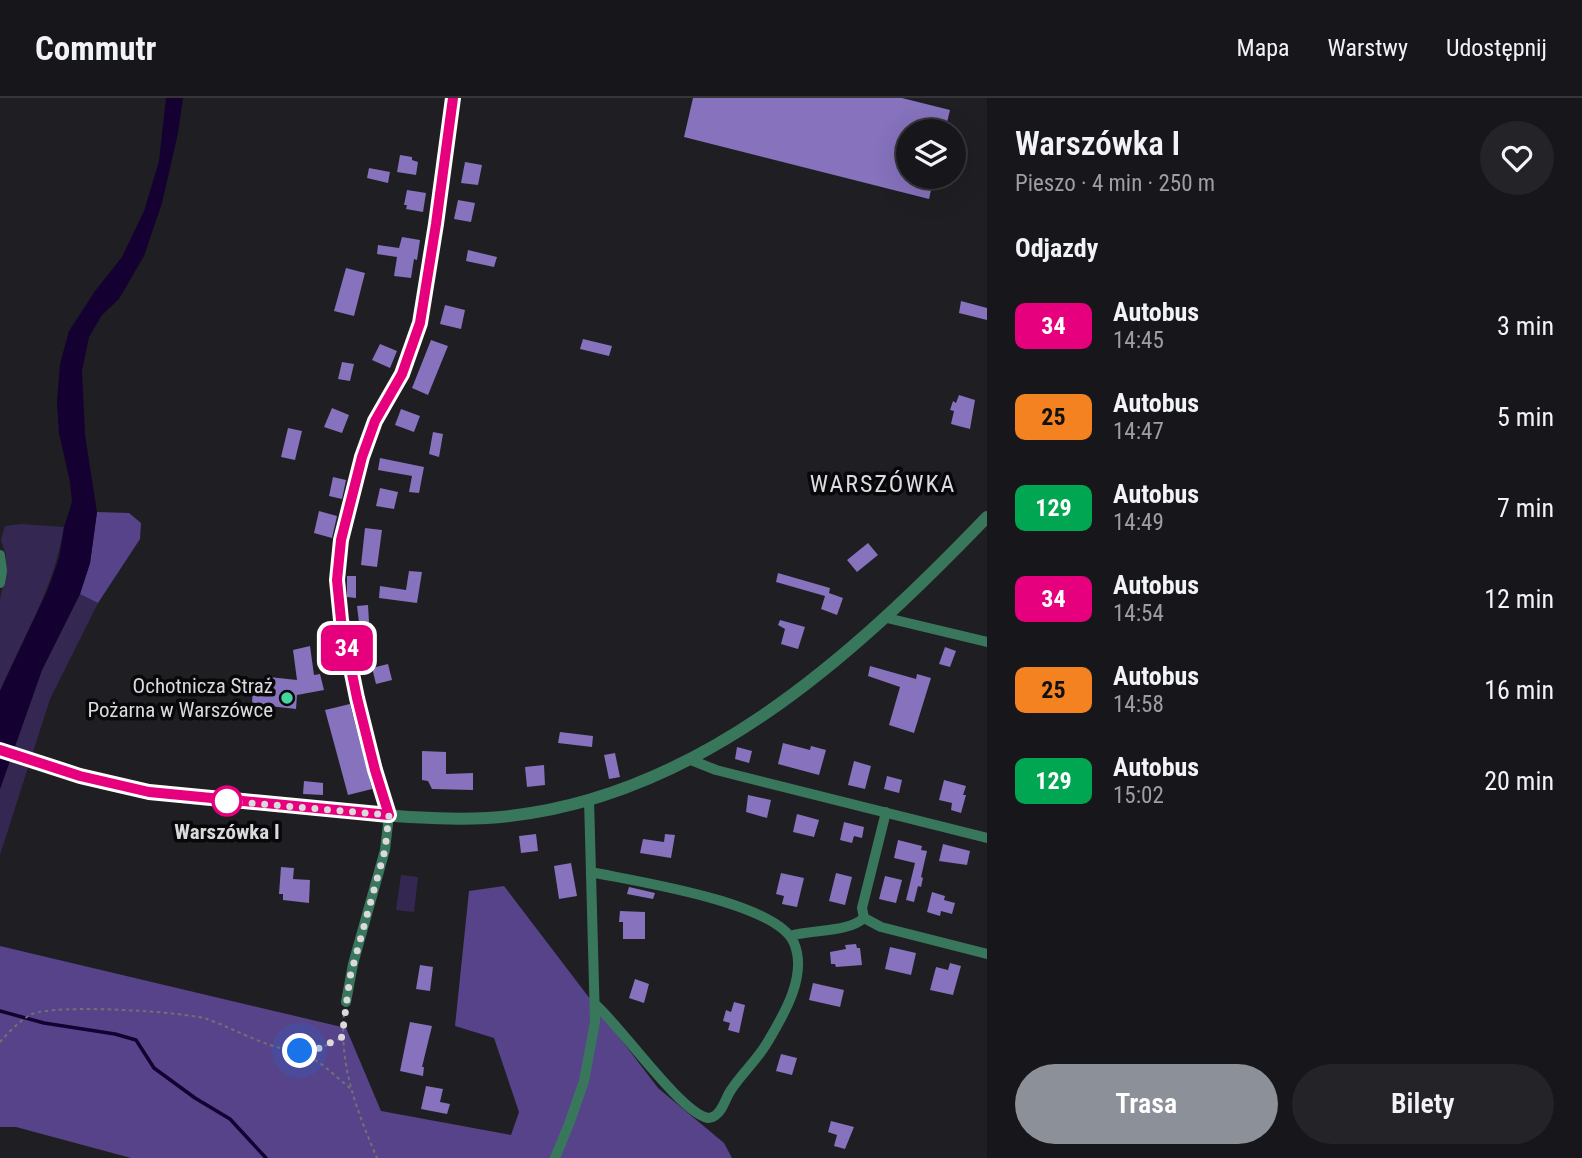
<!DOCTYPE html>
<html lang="pl">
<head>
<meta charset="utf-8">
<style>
	:root { --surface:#17161a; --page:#242327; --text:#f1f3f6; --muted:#9e9fa2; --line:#363539; --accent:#8c9099 }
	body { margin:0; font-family:"Roboto Condensed",sans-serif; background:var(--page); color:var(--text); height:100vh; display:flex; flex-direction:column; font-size:26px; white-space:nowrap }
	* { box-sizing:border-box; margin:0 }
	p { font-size:23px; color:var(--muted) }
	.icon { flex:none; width:38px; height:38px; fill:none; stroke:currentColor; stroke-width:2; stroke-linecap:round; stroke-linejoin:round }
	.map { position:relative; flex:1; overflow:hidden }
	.details { display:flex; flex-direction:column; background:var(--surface); width:595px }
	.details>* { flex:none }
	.badge { padding:0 14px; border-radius:10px; font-size:24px; line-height:46px }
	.fabs { position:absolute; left:896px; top:21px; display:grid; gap:14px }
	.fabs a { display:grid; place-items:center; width:70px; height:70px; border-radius:50%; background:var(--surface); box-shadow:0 7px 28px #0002,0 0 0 2px var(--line); font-size:35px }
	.you { position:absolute; width:35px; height:35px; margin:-18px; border:5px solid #fff; border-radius:50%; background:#1a73e8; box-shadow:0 0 0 10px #1a73e833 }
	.map>.badge { position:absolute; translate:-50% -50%; box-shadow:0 0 0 4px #fff }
	h2 { padding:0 28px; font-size:26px; line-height:63px }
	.round { display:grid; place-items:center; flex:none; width:74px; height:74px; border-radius:37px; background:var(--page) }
	.overview { display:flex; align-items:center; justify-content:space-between; height:119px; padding:0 28px }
	h1 { font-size:33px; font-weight:600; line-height:52px }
	.button { display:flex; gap:14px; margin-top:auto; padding:14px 28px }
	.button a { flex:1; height:80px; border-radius:42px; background:var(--accent); color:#fff; font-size:28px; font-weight:600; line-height:80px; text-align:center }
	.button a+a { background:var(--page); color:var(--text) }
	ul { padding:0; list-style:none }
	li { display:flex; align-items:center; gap:21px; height:91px; padding:0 28px }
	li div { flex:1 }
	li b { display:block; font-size:26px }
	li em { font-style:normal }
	li .badge { min-width:77px; font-weight:700; text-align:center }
	header { display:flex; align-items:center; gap:42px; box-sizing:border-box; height:98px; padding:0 35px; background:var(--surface); border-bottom:2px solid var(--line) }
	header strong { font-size:33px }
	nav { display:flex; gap:38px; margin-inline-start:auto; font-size:24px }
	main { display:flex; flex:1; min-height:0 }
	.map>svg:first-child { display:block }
</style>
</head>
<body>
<header>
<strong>Commutr</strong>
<nav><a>Mapa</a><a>Warstwy</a><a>Udostępnij</a></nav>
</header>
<main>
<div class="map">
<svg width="987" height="1060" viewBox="0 0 987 1060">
	<rect width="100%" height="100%" fill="#1f1e22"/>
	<!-- green -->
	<path fill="#342852" d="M21 426 64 429C54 491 24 537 0 593V502L6 472V457L1 442 5 428Z
		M80 496 98 505 50 601 0 757V691L42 572Z
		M401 777 418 779 414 814 396 812Z"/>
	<!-- forest -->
	<path fill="#574389" d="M97 414 129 415 141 425 140 441 98 505 80 496 90 465Z
		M504 788 658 990 724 1045 732 1060H131L16 1029H0V848L346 930 381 1013 511 1037 519 1014 494 940 455 928 469 793Z"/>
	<!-- water -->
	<path fill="#140131" d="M166 0H183L178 35 162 105 144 158 119 201 102 217 89 239 82 273 85 337 97 414 90 465 80 496 42 572 0 691V593L48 491 59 460 64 429 72 404 70 384 59 335 57 304 60 266 69 233 95 193 122 159 144 113 159 63Z"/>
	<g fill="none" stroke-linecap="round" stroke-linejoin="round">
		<!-- stream -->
		<path stroke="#140131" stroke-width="3.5" d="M0 913 44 925 115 936 136 942 154 970 195 1000 230 1021 266 1060"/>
	</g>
	<!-- building -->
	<path fill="#8672bd" d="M693 0H902L950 12 945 33H908V79H934L929 101 684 39Z
		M400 57 412 59V62L418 64 416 77 397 74Z
		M465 64 482 67 478 87 461 85Z
		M369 70 390 74 388 85 367 80Z
		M407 92 426 95 423 114 406 111 407 107H404Z
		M458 102 475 105 471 124 454 121Z
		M402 139 420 142 417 162 414 161 411 180 394 178 397 159 377 156 378 147 399 150Z
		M468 152 497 159 494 169 466 163Z
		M346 170 365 175 354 218 334 213Z
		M961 203 987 210V222L959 215Z
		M445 207 465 212 461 231 440 226Z
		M583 241 612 248 609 258 580 251Z
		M431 242 448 248 428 297 412 290Z
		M380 246 397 253 390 270 372 262Z
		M342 264 354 266 350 283 338 281Z
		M959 297 975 302 970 331 951 326 954 313 950 312 953 303 956 305Z
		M332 310 349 317 342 335 324 329Z
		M401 311 420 318 414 334 395 327Z
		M288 330 302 333 295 362 281 359Z
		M433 334 443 336 439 359 429 356Z
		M380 360 424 369 419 395 409 394 412 378 378 372Z
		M333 379 346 382 342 401 329 398Z
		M380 390 398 394 394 411 376 408Z
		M319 413 337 418 332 440 314 435Z
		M365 430 382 432 377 469 361 467Z
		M868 445 878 457 857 474 847 462Z
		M409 473 422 474 417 505 379 500 380 488 406 492Z
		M778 475 830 490 829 495 843 500 837 517 821 511 825 498 776 484Z
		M347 478H356V500L347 499Z
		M368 507 369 524 359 525 357 508Z
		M780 522 805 529 798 551 781 546 785 531 778 527Z
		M310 548 314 577 320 576 324 592 297 597 296 611 252 606 253 587 268 589 269 579 297 582 293 552Z
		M945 549 956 553 950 569 939 566Z
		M388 566 392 582 376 586 372 570Z
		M870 568 916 581 917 576 931 580 914 635 889 627 900 589 868 578Z
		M350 606 372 691 348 697 325 612Z
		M560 634 593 638 592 649 558 645Z
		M783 645 810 652 811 648 826 652 819 677 778 666Z
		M737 649 752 653 749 665 735 661Z
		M422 653 446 654V676L473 675V692L432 691 428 683 422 682Z
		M615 655 620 679 609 681 604 657Z
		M854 663 871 668 865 691 848 687Z
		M544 667 545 687 527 689 525 669Z
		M887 678 902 682 899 695 884 691Z
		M944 682 966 688 963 697H966L961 715 951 712 952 705 939 702Z
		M304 683 323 685V697L303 696Z
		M748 697 771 702 767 720 746 714Z
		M797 716 819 722 814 739 793 734Z
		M844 724 864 729 862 740 854 738 852 745 840 742Z
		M536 736 538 753 521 755 519 738Z
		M665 736 675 737 671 760 640 755 643 741 664 744Z
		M898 742 922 748 921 752 927 753 921 779 923 780 921 789 918 788 914 804 906 802 915 765 894 760Z
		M943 746 970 753 967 767 939 763Z
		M571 765 577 798 559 801 554 768Z
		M281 769 294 770 293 781 310 782 309 805 283 802V796H279Z
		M781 775 804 780 797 809 782 806 784 798 776 796Z
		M836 775 852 779 845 807 829 803Z
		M885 778 902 782 896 805 879 801Z
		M629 789 655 795 653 801 627 796Z
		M932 794 945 798 944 802 955 805 952 816 941 813 940 818 927 814Z
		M620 813 645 814V841H623V824H619Z
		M856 846 857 850H860L862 867 836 869 835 866H831L830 854 846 851 845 847Z
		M890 849 916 855 911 877 885 871Z
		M950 865 961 868 953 897 930 892 936 869 948 872Z
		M420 867 433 869 430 893 416 891Z
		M635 881 649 886 644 905 629 900Z
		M813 885 844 892 840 909 809 902Z
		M734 904 745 907 739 935 728 932 730 925 723 923 726 912 731 914Z
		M410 924 432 928 422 969H424L423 978 400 973Z
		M781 956 797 960 792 977 776 973Z
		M426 988 443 991 440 1004 450 1006 447 1016 421 1011Z
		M831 1023 854 1029 845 1051 834 1048 837 1037 828 1034Z"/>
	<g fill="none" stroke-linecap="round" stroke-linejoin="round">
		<!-- path -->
		<path stroke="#717073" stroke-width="2" stroke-dasharray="3.5 3.5" stroke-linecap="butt" d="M344 916C339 968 357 1013 377 1060
			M0 944C9 934 20 922 32 916 56 906 181 913 207 921 236 931 276 956 308 953 320 952 332 944 343 939
			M303 954 324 968 351 991"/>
		<!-- minor -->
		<path stroke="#39775d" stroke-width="10" d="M0 457 2 473 0 485
			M887 520 987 544
			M691 662 716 672 987 740
			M886 714 862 810 864 820 881 829 987 856
			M591 774C634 783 777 804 794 845 808 878 783 918 767 945 757 962 742 975 731 992 726 999 724 1009 718 1015 714 1019 713 1019 708 1020 681 1015 622 930 596 907
			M790 838C813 831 847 835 864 820
			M346 904 353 866 385 752 389 717 375 672 357 600 341 522 337 482 341 442 362 360 375 323 402 276 420 225 436 126 453 0
			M555 1060 569 1026 584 983 595 924 589 701"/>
		<!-- tertiary -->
		<path stroke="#39775d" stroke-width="12" d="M0 652C38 665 76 679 115 688 178 702 243 704 306 710 366 715 427 723 487 720 692 707 852 559 987 419"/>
	</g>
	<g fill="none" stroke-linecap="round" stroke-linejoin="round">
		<!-- line casing -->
		<g stroke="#fff" stroke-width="16">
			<path id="line" d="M0 652 80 678 149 694 389 717 375 672 357 600 341 522 337 482 341 442 362 359 375 323 402 276 420 225 436 126 453 0"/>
		</g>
		<!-- line -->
		<use href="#line" stroke="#e6007e" stroke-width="10"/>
		<!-- walk -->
		<path stroke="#dad9dc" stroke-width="7" stroke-dasharray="0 12.6" d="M227 703 389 717 385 752 350 879 342 939 320 950 300 953"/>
	</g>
	<!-- markers -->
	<circle fill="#46d49e" stroke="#08080a" stroke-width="2.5" cx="287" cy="600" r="7"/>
	<circle fill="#fff" stroke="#e6007e" stroke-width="3.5" cx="227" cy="703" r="14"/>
	<g text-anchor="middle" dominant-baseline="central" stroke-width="7" stroke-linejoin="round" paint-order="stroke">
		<!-- poi labels -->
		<g font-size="21" fill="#dad9dc" stroke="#08080a" text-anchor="end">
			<text x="273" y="588">Ochotnicza Straż<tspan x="273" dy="24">Pożarna w Warszówce</tspan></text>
		</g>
		<!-- stop labels -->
		<g font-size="21" font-weight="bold" fill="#dad9dc" stroke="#08080a">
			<text x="227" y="734">Warszówka I</text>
		</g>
		<!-- quarter labels -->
		<g font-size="24" letter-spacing="2" fill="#dcdbe1" stroke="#08080a">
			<text x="883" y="386">WARSZÓWKA</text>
		</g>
	</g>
</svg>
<div class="fabs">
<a><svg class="icon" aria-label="layers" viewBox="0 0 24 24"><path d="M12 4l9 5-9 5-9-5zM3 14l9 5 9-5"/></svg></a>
</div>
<div class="you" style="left:300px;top:953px"></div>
<b class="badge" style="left:347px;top:550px;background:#e6007e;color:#fff">34</b>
</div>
<section class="details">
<div class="overview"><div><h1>Warszówka I</h1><p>Pieszo · 4 min · 250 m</p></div><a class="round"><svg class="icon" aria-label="heart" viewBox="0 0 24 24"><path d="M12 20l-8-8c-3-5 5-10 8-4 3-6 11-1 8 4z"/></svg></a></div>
<h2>Odjazdy</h2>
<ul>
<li><span class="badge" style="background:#e6007e;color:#fff">34</span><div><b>Autobus</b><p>14:45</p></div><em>3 min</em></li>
<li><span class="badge" style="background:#f58220;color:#111">25</span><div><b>Autobus</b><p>14:47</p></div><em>5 min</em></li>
<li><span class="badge" style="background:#00a651;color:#fff">129</span><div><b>Autobus</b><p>14:49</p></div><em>7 min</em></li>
<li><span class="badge" style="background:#e6007e;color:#fff">34</span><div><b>Autobus</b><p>14:54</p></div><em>12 min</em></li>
<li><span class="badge" style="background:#f58220;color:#111">25</span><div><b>Autobus</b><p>14:58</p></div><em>16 min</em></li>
<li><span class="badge" style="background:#00a651;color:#fff">129</span><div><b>Autobus</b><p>15:02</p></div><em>20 min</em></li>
</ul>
<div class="button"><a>Trasa</a><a>Bilety</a></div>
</section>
</main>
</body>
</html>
